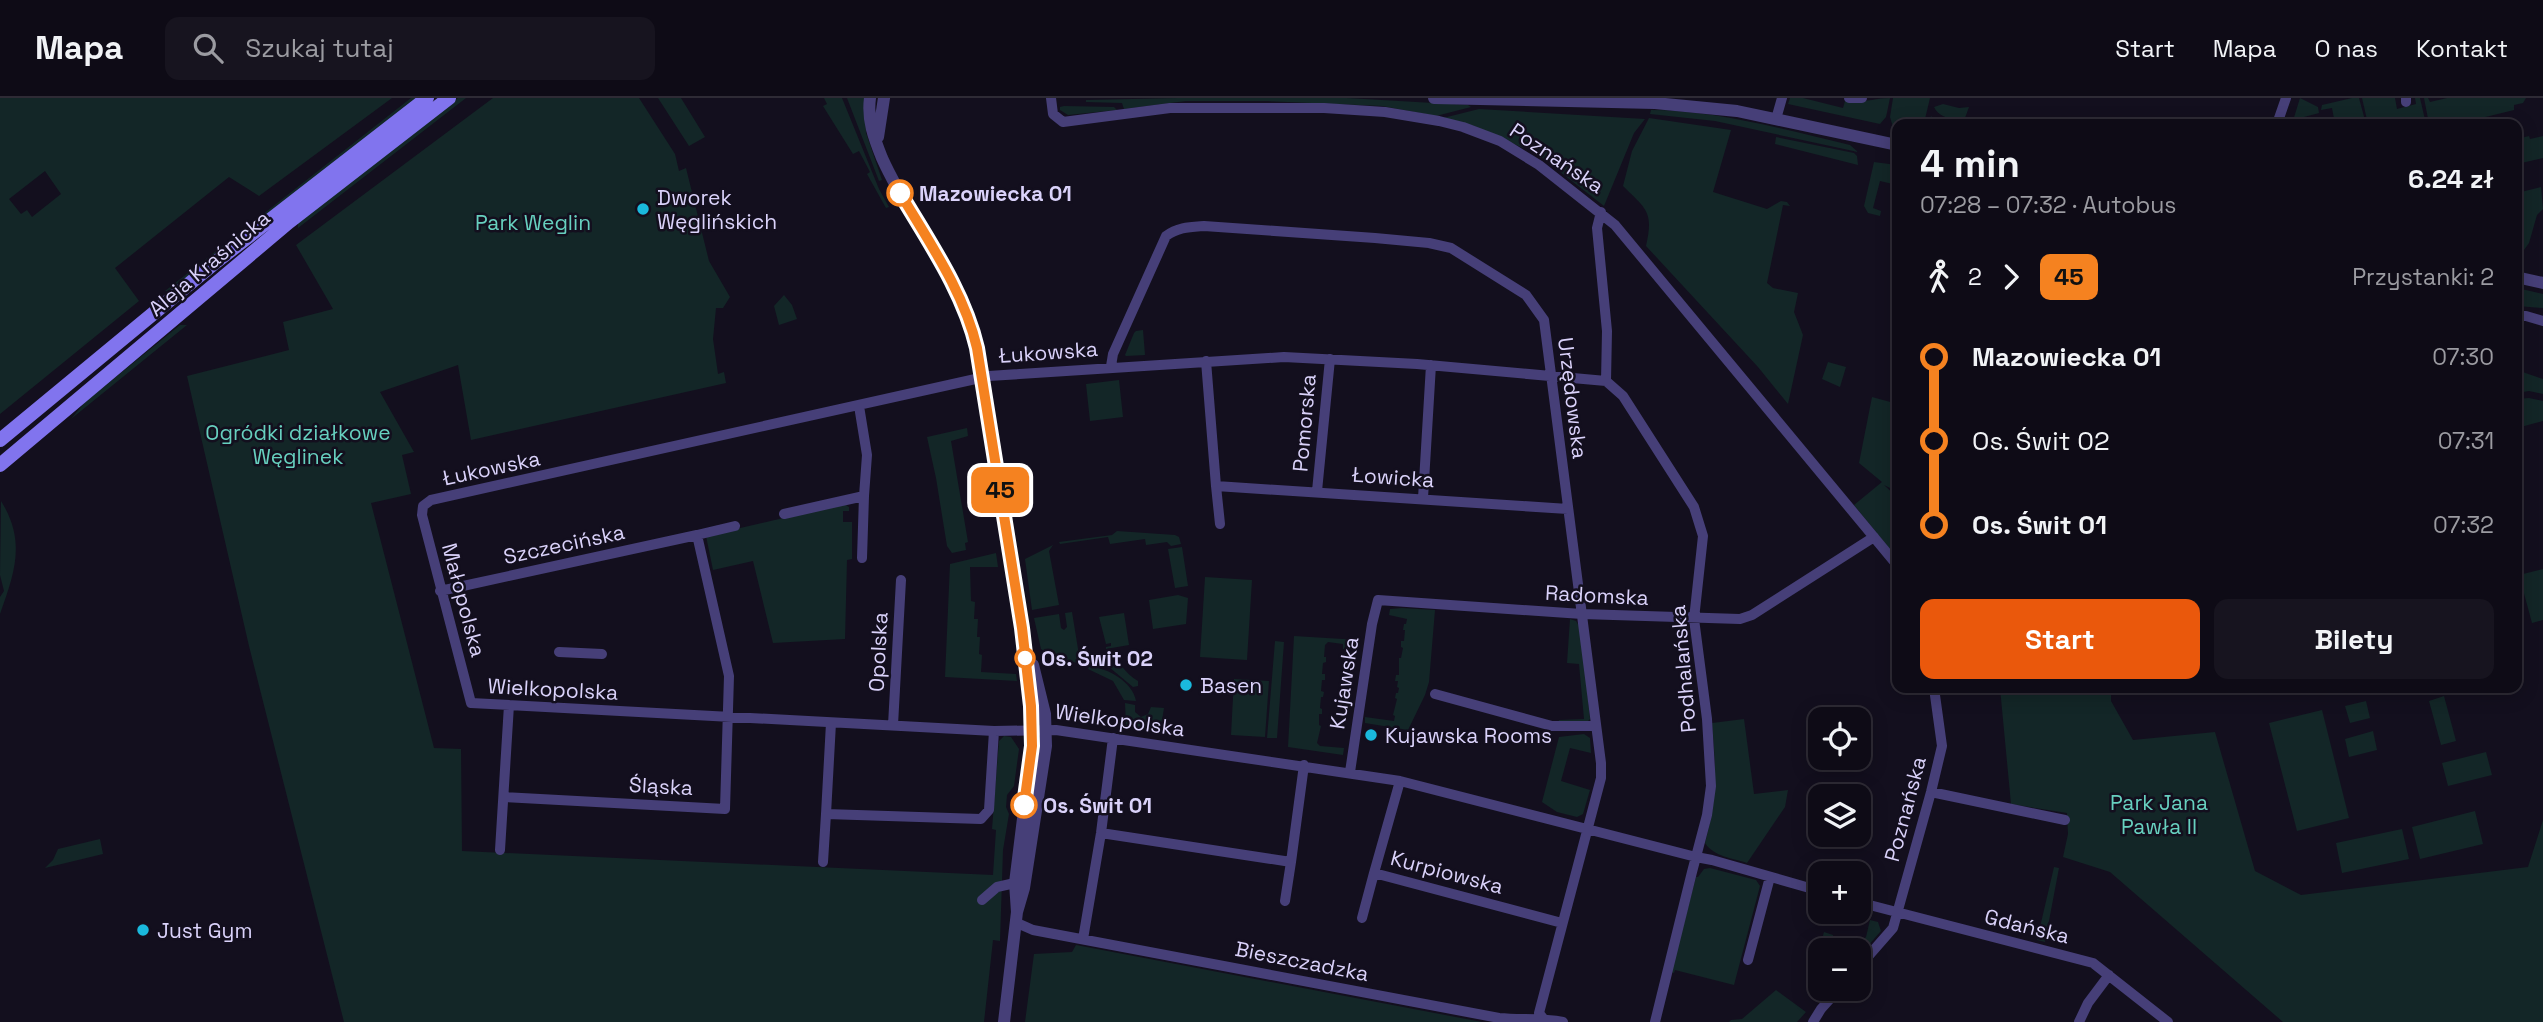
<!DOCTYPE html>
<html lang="pl">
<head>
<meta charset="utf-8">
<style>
	:root { --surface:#0e0b16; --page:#17141f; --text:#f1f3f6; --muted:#9b9ba1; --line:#2e2b35; --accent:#ea580c }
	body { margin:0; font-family:"Space Grotesk",sans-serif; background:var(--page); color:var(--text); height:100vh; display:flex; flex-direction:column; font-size:26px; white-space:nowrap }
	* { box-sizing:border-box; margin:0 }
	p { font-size:23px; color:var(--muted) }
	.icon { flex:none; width:38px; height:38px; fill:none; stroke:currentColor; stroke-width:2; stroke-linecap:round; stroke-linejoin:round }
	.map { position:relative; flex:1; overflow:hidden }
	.panel { position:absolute; left:1892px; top:21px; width:630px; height:574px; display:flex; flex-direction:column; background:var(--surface); border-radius:14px; box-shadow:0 4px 18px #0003,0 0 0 2px var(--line) }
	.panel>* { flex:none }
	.badge { padding:0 14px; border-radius:10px; font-size:24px; line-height:46px }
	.tools { position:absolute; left:1808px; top:609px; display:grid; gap:14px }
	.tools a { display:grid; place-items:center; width:63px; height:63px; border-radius:14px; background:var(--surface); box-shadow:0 4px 18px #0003,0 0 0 2px var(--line); font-size:35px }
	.map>.badge { position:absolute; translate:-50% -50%; box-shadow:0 0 0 4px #fff }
	.legs { display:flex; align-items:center; gap:10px; height:77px; padding:0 28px; font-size:23px }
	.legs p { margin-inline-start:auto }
	.overview { display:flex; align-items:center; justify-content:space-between; height:119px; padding:0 28px }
	h1 { font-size:38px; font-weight:700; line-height:52px }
	.cta { display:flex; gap:14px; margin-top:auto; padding:14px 28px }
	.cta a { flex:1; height:80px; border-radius:14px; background:var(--accent); color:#fff; font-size:28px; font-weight:700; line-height:80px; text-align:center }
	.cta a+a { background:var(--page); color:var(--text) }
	ul { padding:0 28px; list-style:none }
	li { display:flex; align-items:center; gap:24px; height:84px; font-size:26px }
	li i { display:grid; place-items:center; width:10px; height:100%; margin:0 9px; background:currentColor }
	li i::after { content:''; width:18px; height:18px; margin:-9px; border:5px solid; border-radius:50%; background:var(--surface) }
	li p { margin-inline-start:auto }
	li:first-child i { background:linear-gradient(#0000 50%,currentColor 0) }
	li:last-child i { background:linear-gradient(currentColor 50%,#0000 0) }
	header { display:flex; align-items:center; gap:42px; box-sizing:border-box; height:98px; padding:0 35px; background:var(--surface); border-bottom:2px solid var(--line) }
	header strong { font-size:33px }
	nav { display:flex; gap:38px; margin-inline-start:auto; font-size:24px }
	.search { width:490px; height:63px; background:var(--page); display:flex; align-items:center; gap:18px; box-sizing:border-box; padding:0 24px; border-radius:14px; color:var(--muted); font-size:26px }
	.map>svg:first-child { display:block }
</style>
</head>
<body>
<header>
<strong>Mapa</strong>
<div class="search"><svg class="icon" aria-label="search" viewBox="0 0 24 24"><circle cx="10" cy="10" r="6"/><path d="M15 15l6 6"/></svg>Szukaj tutaj</div>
<nav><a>Start</a><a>Mapa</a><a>O nas</a><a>Kontakt</a></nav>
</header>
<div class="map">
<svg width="2543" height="924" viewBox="0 0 2543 924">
	<rect width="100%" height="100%" fill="#130f1e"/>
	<!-- green -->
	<path fill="#132627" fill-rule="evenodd" d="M0 0H392L259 98 229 79 115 170 139 203 0 316ZM45 73 61 96 32 119 27 112 21 116 9 101Z
		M411 0H418L171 194 165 193Z
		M458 0H466L298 130V125Z
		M493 0H639L675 56 679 73 686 70 709 163 730 199 723 210H716L713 241 718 276 724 274 726 285 471 342 458 267 380 294 414 354 402 357 411 396 371 405 434 650 461 651 462 753 993 777 996 732 992 731 999 643 1004 638 1011 639 1019 651 1014 688 1007 697 1006 709 1009 716 1003 752 1000 843 993 842 984 924H344L249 548 187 278 289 252 283 224 333 211 296 147Z
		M658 0H681L705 39 689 48Z
		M824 0H842L879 91 889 109 886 110 867 76 870 74 859 53 853 56 823 8 827 6Z
		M847 0H865L866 35 882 82 879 83Z
		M1177 0H1347L1468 7 1471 9 1436 18 1382 8 1267 3H1186L1124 11 1122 5 1086 4V2Z
		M1790 0H1803L1843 10 1845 3C1861 6 1874 0 1890 0L1886 19 1880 26 1788 6Z
		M1893 0H1930L1925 21 1930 22 1931 18 1937 24 1947 26H1897V30L1893 29 1890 19Z
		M2300 0 2318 9 2319 15 2304 19 2305 26H2292Z
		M2352 0H2359L2366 26H2335L2332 10 2321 12 2322 7Z
		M2362 0H2395L2397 11 2416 6 2415 0H2420L2426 26H2368Z
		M2424 0H2428L2430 4 2447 0H2526L2523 5 2514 7V12L2457 26H2429Z
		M1943 6 1959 10 1969 9 1965 20C1955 23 1939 20 1934 9Z
		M1064 8 1114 9 1117 12 1068 17 1060 12V9Z
		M1479 11 1645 21 1634 35 1604 108 1528 49 1523 50 1474 28 1443 20Z
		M1651 12C1714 12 1788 32 1850 47L1858 54 1715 23 1650 16Z
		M1649 20 1731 32 1713 94 1767 111 1781 103 1787 104 1790 108 1783 107 1767 185 1773 190 1798 195 1794 214 1803 237 1788 306 1758 269 1646 148C1654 113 1646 111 1623 88L1632 53Z
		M2529 38 2530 41 2543 38V60L2517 66V41Z
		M1776 39 1854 55 1857 58 1858 67 1775 46Z
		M1874 64 1897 67V87L1880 83 1873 110 1881 113 1880 118 1868 115 1864 108Z
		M2541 89 2543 111 2537 117 2529 145 2519 159H2517V95Z
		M2517 190 2543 196V210L2517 208Z
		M784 197 792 207 797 221 779 227 774 208Z
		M180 227H187L71 321 85 304Z
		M1143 232 1145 257 1126 258 1125 257 1134 235 1136 233Z
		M1828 264 1846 269 1840 289 1822 281Z
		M2517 272 2543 281V296L2529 293 2517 295Z
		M1119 282 1123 319 1090 323 1086 286Z
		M1872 299 1894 305 1891 349 1897 354V372L1894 375 1890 390 1884 387 1897 399V460L1854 407 1882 384 1859 365Z
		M2529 300 2543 303V323L2517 330V301Z
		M967 330 968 338 951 343 968 444 965 445 966 452 952 455 947 448 936 380 927 339Z
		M1 403C26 443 15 474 0 516V499L4 493 0 477Z
		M844 406 849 409V413H843V424H852V461L847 462 845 541 773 545 753 463 713 472 706 438Z
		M1117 433 1175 437 1179 439 1181 446 1171 448 1167 444 1146 447 1145 441 1110 446 1108 439 1060 446 1059 444 1112 437Z
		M1053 447 1049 453 1059 507 1032 512 1025 461Z
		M1182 449 1188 488 1175 490 1168 451Z
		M996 455 998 469H970L971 503 975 504 974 521H978L977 539H980L979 556 982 557 981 574 1016 576 1017 583 945 579 950 466Z
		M2543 471V522L2532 525 2519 477Z
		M1205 479 1252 482 1247 562 1200 559Z
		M1178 497 1188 500 1186 526 1153 531 1149 502Z
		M1402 510 1435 512 1429 584 1425 597 1408 632 1365 625V619L1394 623 1395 618 1393 617 1397 601 1395 600 1396 595H1398L1399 590 1397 589 1398 583H1395L1396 577H1399V560H1401L1403 550 1401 549V543H1404L1405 532H1403L1404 526H1406L1407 521 1389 517 1390 511Z
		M1072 514 1079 557H1083L1080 566 1051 557 1041 551 1034 520 1059 516 1061 530 1064 532 1067 529 1065 515Z
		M1124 515 1129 547 1106 551V549L1111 548V545L1106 546 1099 519Z
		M1570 521 1576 523 1581 531 1590 621 1586 625H1558L1559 622 1584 621 1579 566 1567 565Z
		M1294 538 1359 542 1358 552 1343 551V546L1328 544 1325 547 1324 559H1326V564L1323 565 1322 576H1325V582H1322L1321 593 1324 594 1323 599H1321L1320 610 1322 611V616H1319V627L1321 628 1317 645 1320 648 1344 650 1343 657 1288 649Z
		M1275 543 1284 544 1277 640H1267Z
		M1106 555C1118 560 1125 576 1138 583V588L1133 589 1109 569 1083 566 1086 558Z
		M1089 569C1107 569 1133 584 1136 603L1124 602 1113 583 1088 571Z
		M1234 581 1269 583 1265 639 1231 637Z
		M2000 590H2111V603L2133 642 2215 634 2255 773 2301 797 2528 769 2543 722V924H2283L2110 774 2063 759 2068 736 2067 715 2011 706Z
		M2444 598 2456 643 2441 647 2429 603Z
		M2366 603 2370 620 2350 625 2345 608Z
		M1125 605 1135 607V614L1141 619 1148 616 1151 609 1164 610 1160 635 1131 631 1126 627Z
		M2322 612 2349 720 2297 733 2269 625Z
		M1744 621 1754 696 1788 692 1785 709 1747 765C1733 760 1714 759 1705 745 1718 697 1716 673 1712 625Z
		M2373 633 2377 652 2349 659 2345 641Z
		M1584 636 1590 640 1591 655 1570 650 1561 683 1590 692 1583 716 1577 719 1557 714 1542 704 1559 639Z
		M2486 654 2492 677 2448 688 2442 665Z
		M2475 713 2483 746 2420 761 2412 729Z
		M2402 731 2409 761 2342 775 2336 745Z
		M100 741 103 756 45 770 53 762 58 751Z
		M2054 769 2059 770 2045 844 2037 842Z
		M1710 770 1756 782 1760 788 1734 887 1675 872 1674 875 1671 874 1696 779H1698L1704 771Z
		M1870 822 1878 824 1881 833 1859 858 1858 852H1820V859H1817L1824 834 1833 837V840L1860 846 1866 839Z
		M1076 847 1482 924H1025L1034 856 1072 854Z
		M1776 892 1806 914 1797 924H1729L1731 922 1742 921Z"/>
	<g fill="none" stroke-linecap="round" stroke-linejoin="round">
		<!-- minor -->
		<path stroke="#463f78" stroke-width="10" d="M1051 0 1053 16 1063 24 1170 10H1324L1385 14 1439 23 1463 29 1500 43 1539 67 1615 127 1897 467
			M1849 0H1862
			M2406 0V4
			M1776 21 1782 0
			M2277 26 2286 0
			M1601 114 1597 130 1607 233 1606 283
			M2516 218H2526L2543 223
			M1206 263 1216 388 1568 411
			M1111 268 1113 256 1166 138C1178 129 1190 129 1204 128L1375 140 1429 145 1451 150 1526 197 1544 222 1601 665V680L1539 915 1543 920
			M1216 388 1220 426
			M1317 393 1330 261
			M1423 400 1431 267
			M784 416 864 398 867 357 859 308
			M697 437 735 428
			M862 460 864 398
			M440 493 697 437 729 578 725 711 504 699
			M559 554 602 556
			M1435 596 1552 628H1596
			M831 625 826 716 981 721 989 712 994 633
			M893 627 901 482
			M1350 674 1372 526 1378 502 1582 516 1740 521 1752 517 1874 439
			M1400 683 1374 775 1562 825
			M1931 694 2065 722
			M1101 735 1291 764 1304 667
			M500 752 509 607
			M823 764 826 716
			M982 802 997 789 1015 785
			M1285 803 1291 764
			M1858 804 2093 865 2168 924
			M1362 820 1374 775
			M1015 824 1033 832 1499 920C1521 922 1542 920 1563 924
			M1083 841 1101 735 1113 640
			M1748 862 1770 779
			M1858 870 1893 830 1931 694 1942 648 1934 590
			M1655 924 1692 774 1707 717 1711 688 1707 621 1694 521 1703 438 1694 409 1623 298 1606 283 1417 266 1284 259 989 278 431 402 423 408 422 417 471 605 994 633 1056 632 1400 683 1696 759 1712 762 1820 793
			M1813 924 1821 911 1839 891
			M2079 924 2088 905 2109 877"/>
		<!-- tertiary -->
		<path stroke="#463f78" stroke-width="12" d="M870 0C867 22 874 40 882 60 912 127 964 184 978 257L1022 530 1031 608 1032 648 1015 785 1017 814
			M1434 0 1655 5 1737 13 1897 47
			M878 39 884 0
			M2516 179 2543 185
			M1004 924 1017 814 1024 790 1046 648 1045 616 1033 567"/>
		<!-- secondary -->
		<path stroke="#8174ee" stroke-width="14" d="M0 342 212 167 427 0
			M0 367 289 124 449 0"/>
	</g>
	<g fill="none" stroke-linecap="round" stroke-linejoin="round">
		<!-- line-1 casing -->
		<g stroke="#fff" stroke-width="16">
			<path id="line-1" d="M900 95C929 144 964 194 977 250L1022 530 1031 608 1032 648 1024 707"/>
		</g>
		<!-- line-1 -->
		<use href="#line-1" stroke="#f58220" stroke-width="10"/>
	</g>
	<!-- markers -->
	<g fill="#fff" stroke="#f58220" stroke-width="3.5">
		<circle cx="900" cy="95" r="12"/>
		<circle cx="1025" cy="560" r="9"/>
		<circle cx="1024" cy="707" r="12"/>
	</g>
	<g fill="#1ab9dd" stroke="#130f1e" stroke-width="2.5">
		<circle cx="643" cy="111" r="7"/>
		<circle cx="1186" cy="587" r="7"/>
		<circle cx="1371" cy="637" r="7"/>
		<circle cx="143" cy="832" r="7"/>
	</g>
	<g text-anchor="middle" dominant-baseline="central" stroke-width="5" stroke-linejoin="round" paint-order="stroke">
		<!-- street labels -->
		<g font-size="21" fill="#dad2fa" stroke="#130f1e">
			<text transform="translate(1557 60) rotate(34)">Poznańska</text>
			<text transform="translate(209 165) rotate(-40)">Aleja Kraśnicka</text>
			<text transform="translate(1048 254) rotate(-4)">Łukowska</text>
			<text transform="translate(1573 300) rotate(83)">Urzędowska</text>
			<text transform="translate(1304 325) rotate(-85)">Pomorska</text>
			<text transform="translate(491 370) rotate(-12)">Łukowska</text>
			<text transform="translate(1393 379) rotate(4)">Łowicka</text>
			<text transform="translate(564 446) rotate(-12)">Szczecińska</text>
			<text transform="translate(1597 497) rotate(3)">Radomska</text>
			<text transform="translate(464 502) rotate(75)">Małopolska</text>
			<text transform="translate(878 554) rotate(-87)">Opolska</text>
			<text transform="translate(1683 571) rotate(-95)">Podhalańska</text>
			<text transform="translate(1344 585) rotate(-81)">Kujawska</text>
			<text transform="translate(553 591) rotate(3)">Wielkopolska</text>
			<text transform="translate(1120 622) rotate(8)">Wielkopolska</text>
			<text transform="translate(661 688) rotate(3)">Śląska</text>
			<text transform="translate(1905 711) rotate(-75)">Poznańska</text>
			<text transform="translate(1447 774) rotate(15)">Kurpiowska</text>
			<text transform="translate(2027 828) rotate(14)">Gdańska</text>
			<text transform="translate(1302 863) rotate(11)">Bieszczadzka</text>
		</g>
		<!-- stop labels -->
		<g font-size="21" font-weight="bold" fill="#dad2fa" stroke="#130f1e" text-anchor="start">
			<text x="919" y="95">Mazowiecka 01</text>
			<text x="1041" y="560">Os. Świt 02</text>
			<text x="1043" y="707">Os. Świt 01</text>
		</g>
		<!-- poi labels -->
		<g font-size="21" fill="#dad2fa" stroke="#130f1e" text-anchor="start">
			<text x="657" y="99">Dworek<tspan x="657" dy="24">Węglińskich</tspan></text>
			<text x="1200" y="587">Basen</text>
			<text x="1385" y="637">Kujawska Rooms</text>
			<text x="157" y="832">Just Gym</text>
		</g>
		<!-- park labels -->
		<g font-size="21" fill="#67d0bf" stroke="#130f1e">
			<text x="533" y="124">Park Weglin</text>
			<text x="298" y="334">Ogródki działkowe<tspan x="298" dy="24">Węglinek</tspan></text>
			<text x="2159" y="704">Park Jana<tspan x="2159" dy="24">Pawła II</tspan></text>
		</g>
	</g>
</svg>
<div class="tools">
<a><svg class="icon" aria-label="locate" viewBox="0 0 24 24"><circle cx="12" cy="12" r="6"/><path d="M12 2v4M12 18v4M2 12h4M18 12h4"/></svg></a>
<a><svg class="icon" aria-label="layers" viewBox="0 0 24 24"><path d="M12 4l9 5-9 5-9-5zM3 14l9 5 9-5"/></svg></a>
<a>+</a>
<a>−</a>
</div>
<b class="badge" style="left:1000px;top:392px;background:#f58220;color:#111">45</b>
<section class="panel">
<div class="overview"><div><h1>4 min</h1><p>07:28 – 07:32 · Autobus</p></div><b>6.24 zł</b></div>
<div class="legs"><svg class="icon" aria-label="walk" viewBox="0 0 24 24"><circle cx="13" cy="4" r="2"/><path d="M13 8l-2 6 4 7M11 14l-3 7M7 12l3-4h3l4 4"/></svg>2<svg class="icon" aria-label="forward" viewBox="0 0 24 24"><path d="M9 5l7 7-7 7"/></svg><b class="badge" style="background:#f58220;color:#111">45</b><p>Przystanki: 2</p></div>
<ul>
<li><i style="color:#f58220"></i><b>Mazowiecka 01</b><p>07:30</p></li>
<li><i style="color:#f58220"></i><span>Os. Świt 02</span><p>07:31</p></li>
<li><i style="color:#f58220"></i><b>Os. Świt 01</b><p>07:32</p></li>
</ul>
<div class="cta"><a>Start</a><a>Bilety</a></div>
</section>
</div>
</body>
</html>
